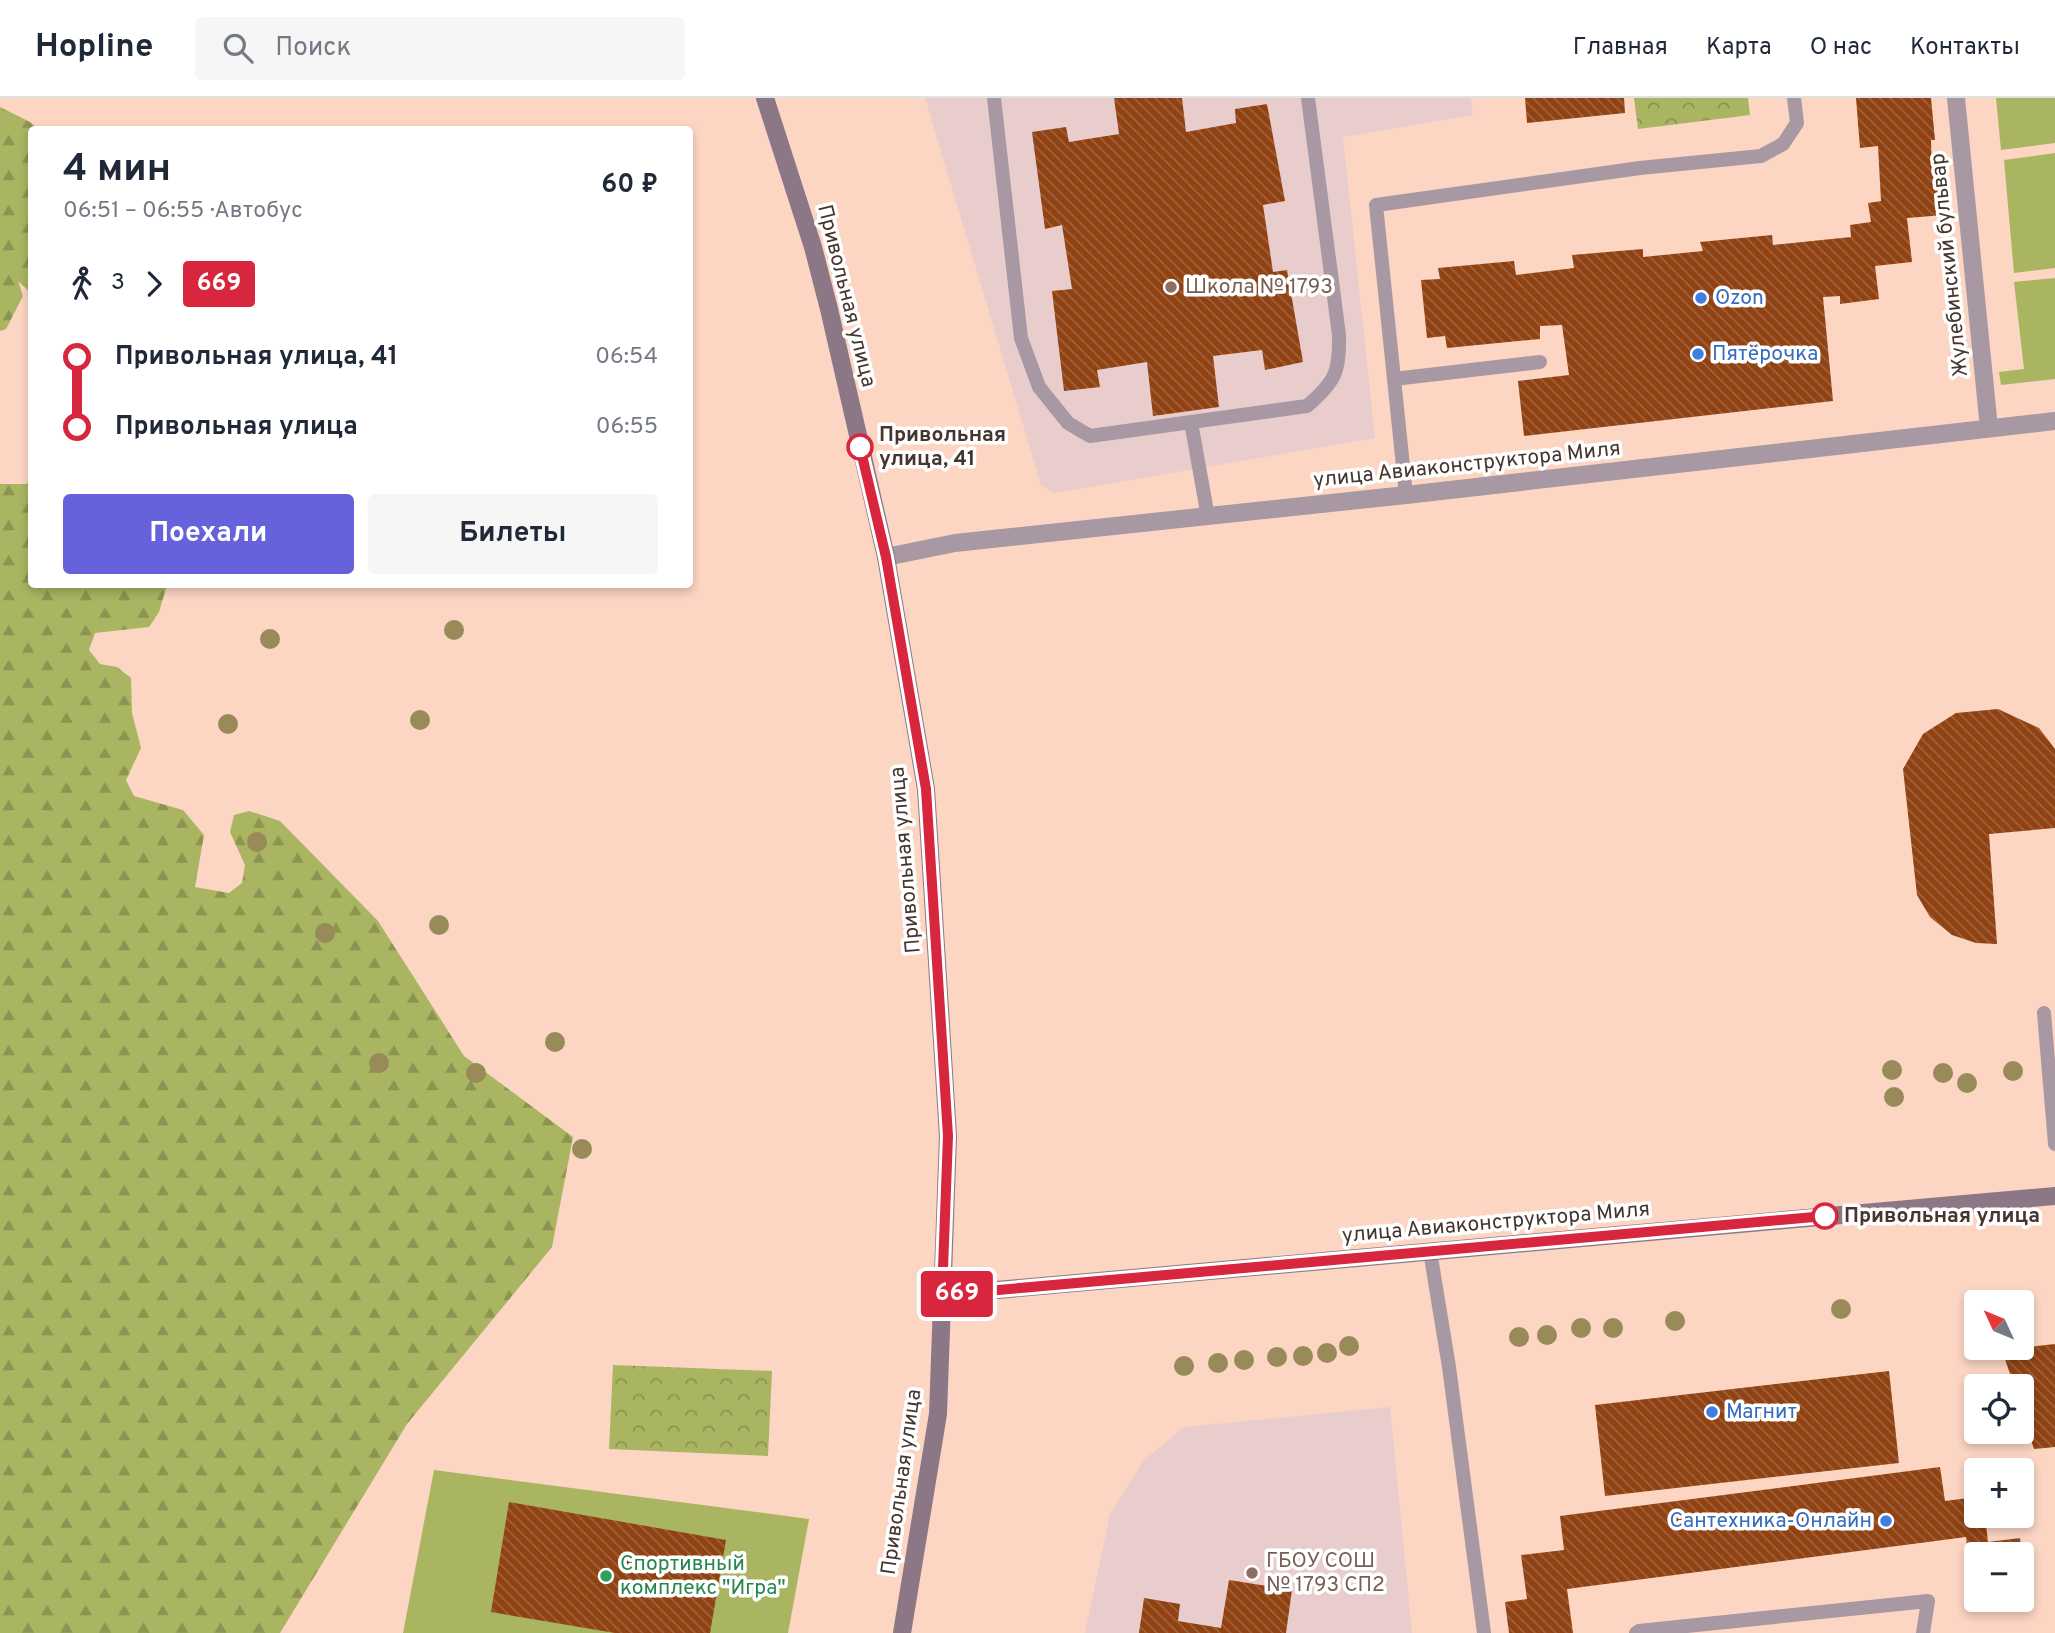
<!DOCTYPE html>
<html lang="ru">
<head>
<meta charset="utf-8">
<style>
	:root { --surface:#fff; --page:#f6f6f7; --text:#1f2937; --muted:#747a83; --line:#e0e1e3; --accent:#6662db }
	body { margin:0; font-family:Overpass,sans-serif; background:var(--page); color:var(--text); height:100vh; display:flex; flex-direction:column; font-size:26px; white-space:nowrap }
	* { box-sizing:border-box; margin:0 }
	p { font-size:23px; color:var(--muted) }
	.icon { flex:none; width:38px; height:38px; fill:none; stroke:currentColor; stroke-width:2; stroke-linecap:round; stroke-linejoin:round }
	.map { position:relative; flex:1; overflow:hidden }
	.details { position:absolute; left:28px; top:28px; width:665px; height:462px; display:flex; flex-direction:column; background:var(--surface); border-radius:7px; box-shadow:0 4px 10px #0003 }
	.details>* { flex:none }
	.badge { padding:0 14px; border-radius:5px; font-size:24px; line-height:46px }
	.needle { width:46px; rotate:314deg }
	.fabs { position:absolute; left:1964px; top:1192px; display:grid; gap:14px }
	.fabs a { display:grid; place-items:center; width:70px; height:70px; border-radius:7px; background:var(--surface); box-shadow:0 4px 10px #0003; font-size:35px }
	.map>.badge { position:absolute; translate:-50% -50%; box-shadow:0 0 0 4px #fff }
	.legs { display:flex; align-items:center; gap:10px; height:77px; padding:0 35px; font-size:23px }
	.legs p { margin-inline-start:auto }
	.headline { display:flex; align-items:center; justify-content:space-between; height:119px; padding:0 35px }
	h1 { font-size:38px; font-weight:700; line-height:52px }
	.button { display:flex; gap:14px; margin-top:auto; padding:14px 35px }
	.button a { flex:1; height:80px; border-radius:7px; background:var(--accent); color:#fff; font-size:28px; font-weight:700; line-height:80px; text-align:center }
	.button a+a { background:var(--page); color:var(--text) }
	ul { padding:0 35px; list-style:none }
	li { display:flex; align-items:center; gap:24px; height:70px; font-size:26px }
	li i { display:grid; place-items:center; width:10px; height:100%; margin:0 9px; background:currentColor }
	li i::after { content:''; width:18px; height:18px; margin:-9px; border:5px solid; border-radius:50%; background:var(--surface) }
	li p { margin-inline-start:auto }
	li:first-child i { background:linear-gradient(#0000 50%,currentColor 0) }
	li:last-child i { background:linear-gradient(currentColor 50%,#0000 0) }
	header { display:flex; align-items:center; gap:42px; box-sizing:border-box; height:98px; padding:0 35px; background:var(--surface); border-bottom:2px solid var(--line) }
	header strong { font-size:33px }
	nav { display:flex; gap:38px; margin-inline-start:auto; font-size:24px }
	.search { width:490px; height:63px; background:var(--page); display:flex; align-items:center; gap:18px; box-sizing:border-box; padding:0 24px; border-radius:7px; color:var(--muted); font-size:26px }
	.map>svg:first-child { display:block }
</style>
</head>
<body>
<header>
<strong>Hopline</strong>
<div class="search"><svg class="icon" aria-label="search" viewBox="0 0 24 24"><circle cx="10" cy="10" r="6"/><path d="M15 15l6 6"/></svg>Поиск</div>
<nav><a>Главная</a><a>Карта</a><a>О нас</a><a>Контакты</a></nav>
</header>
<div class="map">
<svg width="2055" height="1535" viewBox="0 0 2055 1535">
	<defs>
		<pattern id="forest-firs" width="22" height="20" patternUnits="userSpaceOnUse" patternTransform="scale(1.75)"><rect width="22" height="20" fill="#a9b561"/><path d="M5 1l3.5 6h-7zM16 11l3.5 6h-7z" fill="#8b9450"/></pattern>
		<pattern id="park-crowns" width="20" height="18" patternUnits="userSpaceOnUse" patternTransform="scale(1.75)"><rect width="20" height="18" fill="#a9b561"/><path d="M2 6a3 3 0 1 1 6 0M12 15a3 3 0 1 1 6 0" fill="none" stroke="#8b9450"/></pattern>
		<pattern id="building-back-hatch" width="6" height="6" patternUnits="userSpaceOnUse" patternTransform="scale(1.75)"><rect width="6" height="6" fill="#914212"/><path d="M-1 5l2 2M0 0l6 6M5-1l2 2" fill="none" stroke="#9e623e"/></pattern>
	</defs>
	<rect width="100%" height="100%" fill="#fcd5c3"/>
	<!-- education -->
	<path fill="#e8cdcc" d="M925 0H1471L1473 17 1343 39 1375 340 1055 395 1041 387Z
		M1390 1309 1412 1535H1085L1110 1416 1144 1362 1184 1329Z"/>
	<!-- grass -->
	<path fill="#a9b561" d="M1996 0H2055V45L2001 52Z
		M2055 55V170L2014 175 2004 62Z
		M2055 180V281L2001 287 1999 274 2024 271 2014 184Z
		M434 1372 809 1421 788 1535H403Z"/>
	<!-- forest -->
	<path fill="url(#forest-firs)" d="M0 9 30 24 38 31 32 32 31 195 18 183 23 198 6 231 0 233Z
		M31 383 32 486 167 487 159 514 149 529 95 535 89 552 100 566 117 569 131 580 132 615 141 650 126 682 134 698 183 712 204 737 195 789 229 795 242 785 245 767 230 734 234 717 249 713 280 723 378 823 464 958 573 1039 552 1149 407 1326 280 1535H0V386H26Z"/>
	<!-- park -->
	<path fill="url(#park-crowns)" d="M1634 0H1748L1750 17 1638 31Z
		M613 1267 772 1273 768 1358 609 1351Z"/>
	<!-- building -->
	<path fill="url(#building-back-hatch)" d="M1114 0H1182L1186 34 1236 25 1235 11 1267 6 1285 103 1263 107 1273 174 1287 172 1303 264 1265 272 1262 252 1213 258 1219 309 1153 318 1147 264 1097 272 1100 289 1064 293 1052 193 1072 191 1062 127 1045 131 1032 34 1066 29 1069 44 1119 36Z
		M1525 0H1624L1625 15 1527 25Z
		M1856 0H1931L1935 42H1931L1932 75 1940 74 1944 117 1907 120 1912 164 1875 168 1879 201 1840 206V198L1823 199 1833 303 1524 338 1518 283 1569 277 1562 227 1540 228V241L1447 250 1445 238 1427 240 1421 182 1440 181 1438 170 1514 163 1516 177 1574 170 1572 157 1643 151V159L1703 153 1700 144 1772 137 1773 147 1851 139 1850 127 1871 124 1868 105 1881 103 1878 48 1860 50Z
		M1998 611 2039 630 2055 651V730L1989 736 1997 846 1976 845 1952 837 1930 819 1917 797 1903 671 1923 636 1956 615Z
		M2055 1246V1349L2034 1351 2021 1312V1288H2014L2002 1252Z
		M1889 1273 1899 1365 1605 1398 1595 1307Z
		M1940 1369 1945 1403 1976 1399V1418H1985L1988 1444 2020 1440 2022 1456H1976V1502H2021L2023 1465 2028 1503 1975 1510 1966 1439 1567 1491 1573 1535H1509L1505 1504 1527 1501 1521 1457 1564 1452 1560 1418Z
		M509 1404 726 1442 710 1535H615L491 1514Z
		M1229 1482 1292 1492 1286 1535H1139L1144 1500 1180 1506 1178 1523 1221 1530Z"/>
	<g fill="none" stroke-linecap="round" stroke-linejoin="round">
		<!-- lane -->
		<path stroke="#a798a3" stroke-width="14" d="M994 0 1021 240 1039 289 1068 325 1090 338 1307 308C1335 284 1340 274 1339 237L1308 0
			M1394 281 1540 264
			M1191 324 1208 419
			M1406 397 1376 107 1640 70 1761 58 1783 46 1797 25 1794 0
			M2044 915 2055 1046
			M1430 1153 1449 1269 1484 1535
			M1636 1535 1639 1533 1928 1503 1923 1535"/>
		<!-- street -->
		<path stroke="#a798a3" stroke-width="18" d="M1956 0 1989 330
			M886 459 955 445 1406 397 2055 323"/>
		<!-- secondary -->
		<path stroke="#8b7786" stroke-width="18" d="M765 0 813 149 829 211 886 459 926 691 948 1038 938 1316 902 1535
			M941 1197 2055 1098"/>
	</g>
	<!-- trees -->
	<g fill="#988b59">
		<circle cx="454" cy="532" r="10"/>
		<circle cx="270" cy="541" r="10"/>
		<circle cx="420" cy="622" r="10"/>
		<circle cx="228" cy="626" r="10"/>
		<circle cx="257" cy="744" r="10"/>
		<circle cx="439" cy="827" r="10"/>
		<circle cx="325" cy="835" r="10"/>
		<circle cx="555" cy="944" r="10"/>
		<circle cx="379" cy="965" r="10"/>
		<circle cx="1892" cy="972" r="10"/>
		<circle cx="2013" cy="973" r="10"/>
		<circle cx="476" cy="975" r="10"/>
		<circle cx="1943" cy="975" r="10"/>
		<circle cx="1967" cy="985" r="10"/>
		<circle cx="1894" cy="999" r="10"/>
		<circle cx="582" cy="1051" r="10"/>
		<circle cx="1841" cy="1211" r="10"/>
		<circle cx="1675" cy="1223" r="10"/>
		<circle cx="1581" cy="1230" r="10"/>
		<circle cx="1613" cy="1230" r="10"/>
		<circle cx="1547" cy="1237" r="10"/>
		<circle cx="1519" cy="1239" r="10"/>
		<circle cx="1349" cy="1248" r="10"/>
		<circle cx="1327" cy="1255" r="10"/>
		<circle cx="1303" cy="1258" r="10"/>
		<circle cx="1277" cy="1259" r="10"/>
		<circle cx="1244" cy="1262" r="10"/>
		<circle cx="1218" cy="1265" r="10"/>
		<circle cx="1184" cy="1268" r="10"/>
	</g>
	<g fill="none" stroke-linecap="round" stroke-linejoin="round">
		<!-- line-1 casing -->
		<g stroke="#fff" stroke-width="16">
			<path id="line-1" d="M860 349 886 459 926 691 948 1038 942 1197 1825 1118"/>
		</g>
		<!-- line-1 -->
		<use href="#line-1" stroke="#d7263d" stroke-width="10"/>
	</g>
	<!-- markers -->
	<g fill="#8d6e63" stroke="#fff" stroke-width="2.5">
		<circle cx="1171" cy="189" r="7"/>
		<circle cx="1252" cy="1475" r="7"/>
	</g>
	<g fill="#3f7fe0" stroke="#fff" stroke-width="2.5">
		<circle cx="1701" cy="200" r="7"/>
		<circle cx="1698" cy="256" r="7"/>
		<circle cx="1712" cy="1314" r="7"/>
		<circle cx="1886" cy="1423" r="7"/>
	</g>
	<g fill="#fff" stroke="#d7263d" stroke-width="3.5">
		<circle cx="860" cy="349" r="12"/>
		<circle cx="1825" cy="1118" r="12"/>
	</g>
	<circle fill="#2e9e5b" stroke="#fff" stroke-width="2.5" cx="606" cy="1478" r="7"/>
	<g text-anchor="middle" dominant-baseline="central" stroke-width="7" stroke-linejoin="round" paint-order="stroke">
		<!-- street labels -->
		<g font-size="21" fill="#45362f" stroke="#fff">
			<text transform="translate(1950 167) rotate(-96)">Жулебинский бульвар</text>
			<text transform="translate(846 198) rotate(76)">Привольная улица</text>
			<text transform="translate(1467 367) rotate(-6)">улица Авиаконструктора Миля</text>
			<text transform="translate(906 762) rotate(-95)">Привольная улица</text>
			<text transform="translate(1496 1125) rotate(-5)">улица Авиаконструктора Миля</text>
			<text transform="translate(902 1384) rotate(-82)">Привольная улица</text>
		</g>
		<!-- education labels -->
		<g font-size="21" fill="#785e54" stroke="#fff" text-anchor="start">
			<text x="1185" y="189">Школа № 1793</text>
			<text x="1266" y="1463">ГБОУ СОШ<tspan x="1266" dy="24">№ 1793 СП2</tspan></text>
		</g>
		<!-- shop labels -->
		<g font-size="21" fill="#366cbe" stroke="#fff" text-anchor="start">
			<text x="1715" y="200">Ozon</text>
			<text x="1712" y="256">Пятёрочка</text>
			<text x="1726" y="1314">Магнит</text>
			<text x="1872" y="1423" text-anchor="end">Сантехника-Онлайн</text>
		</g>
		<!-- stop labels -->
		<g font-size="21" font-weight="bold" fill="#45362f" stroke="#fff" text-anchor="start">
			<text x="879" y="337">Привольная<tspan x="879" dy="24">улица, 41</tspan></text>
			<text x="1844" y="1118">Привольная улица</text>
		</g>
		<!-- leisure labels -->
		<g font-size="21" fill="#27864d" stroke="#fff" text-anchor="start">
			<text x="620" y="1466">Спортивный<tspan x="620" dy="24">комплекс "Игра"</tspan></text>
		</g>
	</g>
</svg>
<div class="fabs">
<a><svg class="needle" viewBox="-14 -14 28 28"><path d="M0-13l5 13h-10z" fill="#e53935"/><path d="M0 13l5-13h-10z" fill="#747a83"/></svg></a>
<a><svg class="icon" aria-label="locate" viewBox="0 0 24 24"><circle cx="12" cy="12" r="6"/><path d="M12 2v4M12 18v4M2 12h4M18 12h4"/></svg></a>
<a>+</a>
<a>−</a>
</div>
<b class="badge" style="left:957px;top:1196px;background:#d7263d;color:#fff">669</b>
<section class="details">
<div class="headline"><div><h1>4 мин</h1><p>06:51 – 06:55 · Автобус</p></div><b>60 ₽</b></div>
<div class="legs"><svg class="icon" aria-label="walk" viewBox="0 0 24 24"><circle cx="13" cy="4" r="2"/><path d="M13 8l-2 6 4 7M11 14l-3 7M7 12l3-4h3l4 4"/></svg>3<svg class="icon" aria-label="forward" viewBox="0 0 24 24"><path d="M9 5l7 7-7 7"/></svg><b class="badge" style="background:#d7263d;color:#fff">669</b></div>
<ul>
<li><i style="color:#d7263d"></i><b>Привольная улица, 41</b><p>06:54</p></li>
<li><i style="color:#d7263d"></i><b>Привольная улица</b><p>06:55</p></li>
</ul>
<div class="button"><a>Поехали</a><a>Билеты</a></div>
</section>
</div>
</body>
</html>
